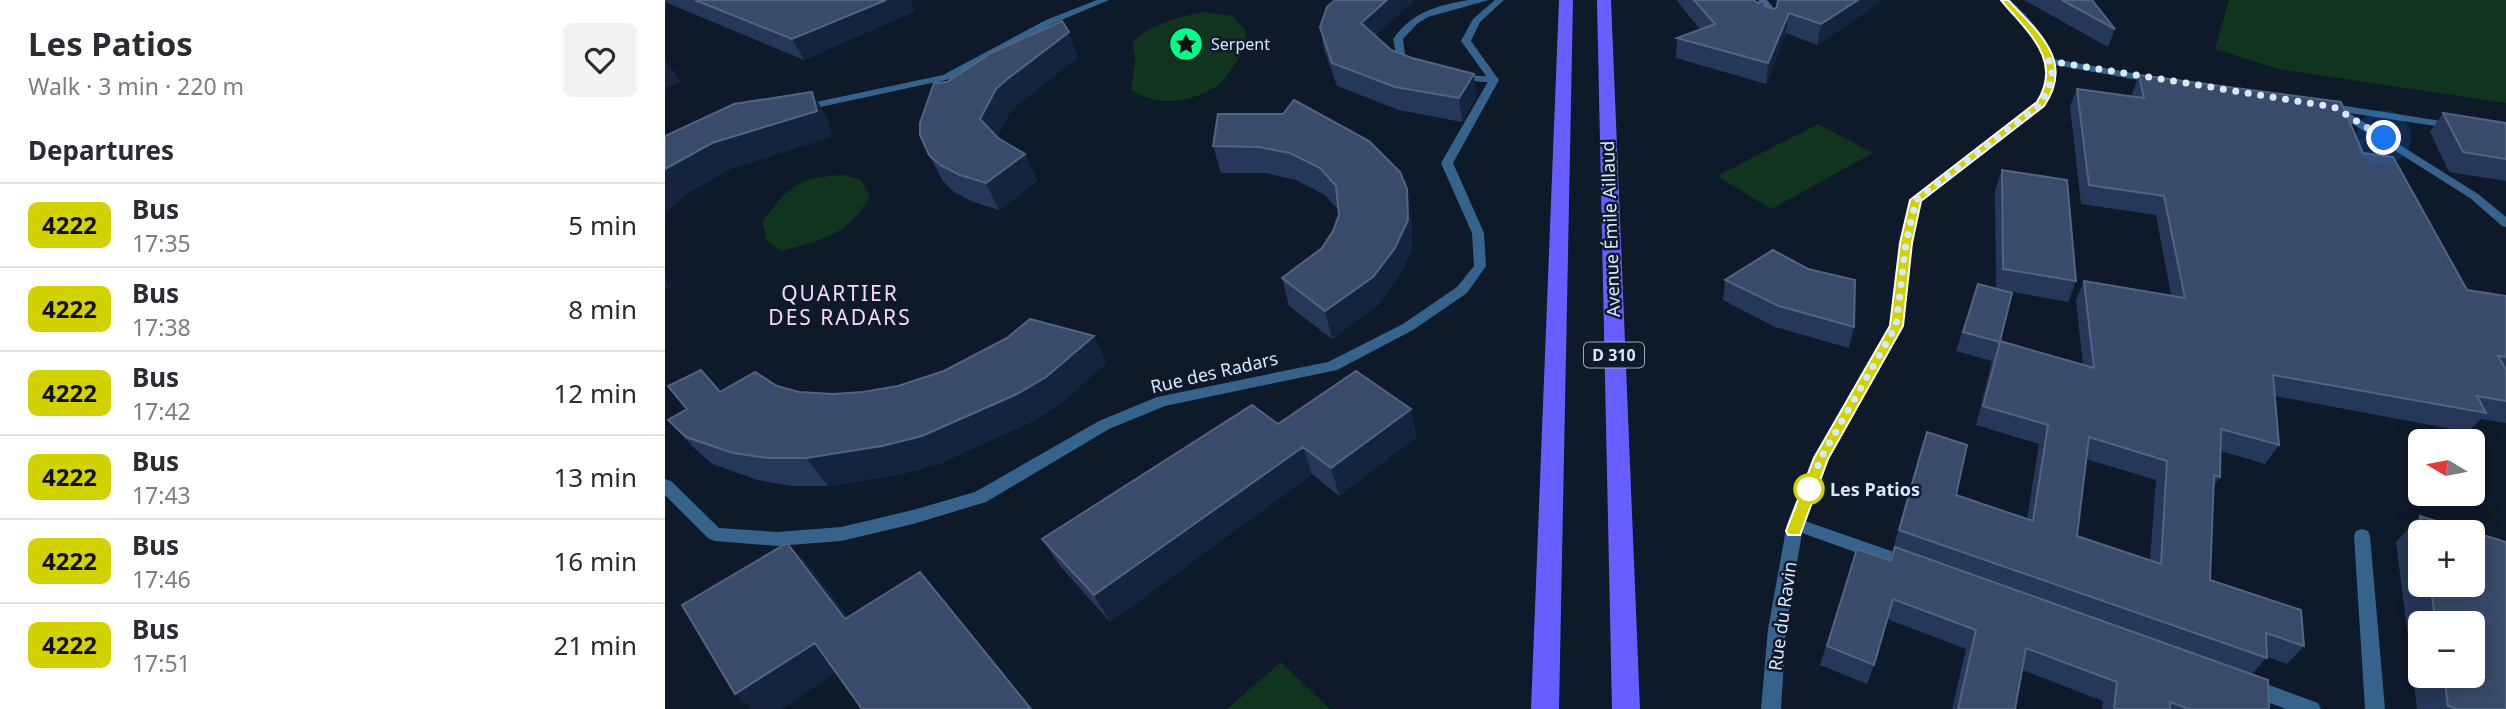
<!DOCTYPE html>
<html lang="en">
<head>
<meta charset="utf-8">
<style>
	:root { --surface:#fff; --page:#f2f2f3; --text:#2b2b33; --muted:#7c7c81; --line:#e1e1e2 }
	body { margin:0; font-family:"Noto Sans",sans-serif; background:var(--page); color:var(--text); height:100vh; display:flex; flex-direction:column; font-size:26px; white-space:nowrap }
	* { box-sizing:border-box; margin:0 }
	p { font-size:23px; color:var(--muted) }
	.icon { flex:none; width:38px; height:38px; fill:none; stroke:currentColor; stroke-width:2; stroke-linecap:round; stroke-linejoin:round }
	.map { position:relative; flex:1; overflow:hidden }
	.side { display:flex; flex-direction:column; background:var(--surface); width:665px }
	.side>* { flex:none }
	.badge { padding:0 14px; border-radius:10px; font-size:24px; line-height:46px }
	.needle { width:46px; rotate:280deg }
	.controls { position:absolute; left:1743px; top:429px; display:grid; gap:14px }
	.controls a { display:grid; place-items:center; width:77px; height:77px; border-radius:10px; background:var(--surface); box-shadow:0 4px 18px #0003; font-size:35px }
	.you { position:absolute; width:35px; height:35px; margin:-18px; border:5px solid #fff; border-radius:50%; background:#1a73e8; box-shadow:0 0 0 10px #1a73e833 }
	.map>.badge { position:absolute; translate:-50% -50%; box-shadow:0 0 0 4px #fff }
	h2 { padding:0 28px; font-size:26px; line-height:63px }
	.round { display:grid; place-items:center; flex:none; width:74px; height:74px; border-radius:10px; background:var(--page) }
	.headline { display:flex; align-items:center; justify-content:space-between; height:119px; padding:0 28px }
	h1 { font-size:33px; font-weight:700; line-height:52px }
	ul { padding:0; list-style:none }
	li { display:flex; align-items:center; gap:21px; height:84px; padding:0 28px; border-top:2px solid var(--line) }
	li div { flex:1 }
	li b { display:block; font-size:26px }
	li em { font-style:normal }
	li .badge { min-width:77px; font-weight:700; text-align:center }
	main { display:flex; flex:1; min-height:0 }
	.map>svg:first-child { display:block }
</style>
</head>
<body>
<main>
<section class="side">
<div class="headline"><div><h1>Les Patios</h1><p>Walk · 3 min · 220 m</p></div><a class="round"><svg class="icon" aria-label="heart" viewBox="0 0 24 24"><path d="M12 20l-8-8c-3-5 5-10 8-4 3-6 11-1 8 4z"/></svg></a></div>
<h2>Departures</h2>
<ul>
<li><span class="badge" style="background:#d2d200;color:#111">4222</span><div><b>Bus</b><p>17:35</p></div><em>5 min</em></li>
<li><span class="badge" style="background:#d2d200;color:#111">4222</span><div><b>Bus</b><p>17:38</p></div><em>8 min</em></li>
<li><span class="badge" style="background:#d2d200;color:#111">4222</span><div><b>Bus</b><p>17:42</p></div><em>12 min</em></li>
<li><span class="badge" style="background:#d2d200;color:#111">4222</span><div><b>Bus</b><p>17:43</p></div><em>13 min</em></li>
<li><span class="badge" style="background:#d2d200;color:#111">4222</span><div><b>Bus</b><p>17:46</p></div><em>16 min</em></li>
<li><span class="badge" style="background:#d2d200;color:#111">4222</span><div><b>Bus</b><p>17:51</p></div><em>21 min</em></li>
</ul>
</section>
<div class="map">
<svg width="1841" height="709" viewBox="0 0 1841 709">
	<rect width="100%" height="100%" fill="#0e192a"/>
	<!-- green -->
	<path fill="#11341f" d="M1564 0H1841V103L1613 69 1550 49Z
		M539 12 567 16 580 30 582 45C574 57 564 76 553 85 528 103 491 108 466 89L470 62 468 42C486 23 514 17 539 12Z
		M1153 124 1208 153 1106 209 1052 176Z
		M178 175 196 180 205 197C183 235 156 241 116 251L102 241 97 222C124 186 133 177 178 175Z
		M616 662 665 709H562Z"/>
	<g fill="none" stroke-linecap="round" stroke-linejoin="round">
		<!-- service -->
		<path fill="#36638c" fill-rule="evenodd" d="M432 0H444L387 24 285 79 137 111 132 108 137 105 278 75 381 20Z
			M804 0H824L763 17 753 23 738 39 740 55 751 64 743 66 732 58 728 39C747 12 773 5 804 0Z
			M1093 0H1102L1108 7 1107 26 1099 24V7Z
			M792 74 829 77 834 80 829 83 788 79 787 77Z"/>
		<!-- minor -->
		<path fill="#36638c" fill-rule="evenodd" d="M830 0H839L815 22 806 41 834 80 788 163 819 233 821 266 802 293 748 330 672 370 500 406 444 429 321 502 248 524 176 541 112 546 50 541 44 539 0 495V479L6 481 54 528 112 532 176 527 248 510 310 492 434 421 492 397 663 362 738 324 792 287 809 266 807 233 776 163 824 80 796 41 808 19Z
			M1336 0H1345C1364 17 1380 35 1389 59L1490 77 1495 80 1490 83 1390 65 1388 89 1380 106 1257 200 1247 243 1238 325 1164 458 1140 521 1249 559 1251 564 1249 569 1243 571 1137 533 1121 629 1116 709H1096L1103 629 1122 524 1148 458 1224 325 1235 243 1245 199 1372 102C1395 55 1365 33 1336 0Z
			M1662 103 1795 124 1796 126 1791 129 1684 113 1813 194 1841 217V227L1837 226 1805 198 1672 114V111L1658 108V104Z
			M1697 529 1703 531 1705 536 1720 709H1700L1689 536 1691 531Z
			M1588 679 1653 703 1656 709H1621L1581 694 1579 688 1581 682Z"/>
		<!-- primary -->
		<path fill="#685eff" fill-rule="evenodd" d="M894 0H908L894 709H866Z
			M932 0H946L975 709H947Z"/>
	</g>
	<!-- wall -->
	<path fill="#263859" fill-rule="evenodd" d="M0 0H245L250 11 139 60 0 2Z
		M1012 0H1088L1100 6 1109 9 1111 8 1112 0H1218L1152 45 1121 33 1101 84 1011 58 1012 38 1035 29 1016 6Z
		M1359 0H1427L1450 29 1443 47Z
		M655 27 710 36 726 50 811 97 797 122 734 110 672 86 659 49Z
		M413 57 352 105 343 115 332 137 360 154 372 181 334 210 308 202 289 192 278 181 264 155 282 82Z
		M1474 75 1698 153 1802 290 1841 296V423L1816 419 1803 432 1610 396 1614 445 1600 464 1556 451 1555 477 1548 487 1545 580 1639 646 1622 664 1602 657 1587 674 1604 709H1437L1438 701 1357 670 1350 709H1287L1301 649 1222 619 1209 665 1202 684 1155 665 1192 549 1225 560 1255 451 1262 432 1291 495 1362 519 1374 444 1311 425 1327 361 1291 351 1313 284 1331 288 1330 190 1337 170 1411 281 1403 302 1342 291 1335 341 1418 364 1411 300 1419 281 1506 295 1491 215 1416 204 1405 106 1412 89 1468 96 1467 93ZM1421 459 1491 480 1485 560 1412 536Z
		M1778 113 1841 123V181L1784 172 1765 132Z
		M553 114 746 216 747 248 735 275 713 305 667 339 624 306 617 278 657 248 668 231 674 215V211L660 195 631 180 601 173H556L548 146Z
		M1060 280 1189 327 1184 348 1110 327 1058 300Z
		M429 336 441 363 395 404 368 421 276 463 237 474 163 486H127L93 480 47 464 29 448 3 420 55 392 112 386 134 392 168 394 198 392 233 386Z
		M746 409 751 437 674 496 647 474 445 622 395 566 377 539Z
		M1755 516 1806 532H1755V584H1808L1841 709H1752L1731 542ZM1755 623H1808V676H1755Z"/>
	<!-- shaded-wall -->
	<path fill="#15243e" d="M221 0H245L250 11 139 60 127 39Z
		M722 0H750L699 46 696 23Z
		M1193 0H1218L1152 45 1156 24Z
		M1124 13 1121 33 1101 84 1103 63Z
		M404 32 413 57 352 105 343 115 328 146 315 119 331 89 341 80Z
		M0 59 16 82 0 88Z
		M809 74 811 97 797 122 794 98Z
		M147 92 162 117 167 137 66 169 22 194 0 214V169L47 143Z
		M360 154 372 181 334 210 321 183Z
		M742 189 746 216 747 248 735 275 713 305 667 339 660 311Z
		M0 279 6 286 0 290Z
		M429 336 441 363 395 404 368 421 276 463 237 474 163 486 141 458Z
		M746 409 751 437 674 496 666 468Z
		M638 447 647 474 445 622 429 595Z
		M122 543 148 570 205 646 180 619Z
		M150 643 176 669 116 709H87L70 694Z"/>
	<!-- building -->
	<path fill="#394b6a" stroke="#526482" stroke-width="2" fill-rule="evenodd" d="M30 0H221L127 39Z
		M670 0H722L696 23 726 50 747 58 809 74 794 98 730 87 667 63 655 27 662 7Z
		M1029 0H1088L1093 3 1099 1 1100 6 1109 9 1112 7 1113 0H1193L1156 24 1124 13 1103 63 1012 38 1050 24Z
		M1397 0H1427L1450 29Z
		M397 21 404 32 341 80 331 89 315 119 333 138 360 154 321 183 295 175 275 165 264 155 255 135V123L269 83 282 82 326 53Z
		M1474 75 1676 102 1698 153 1728 157 1802 290 1841 296V357L1833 356 1841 370V401L1812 396 1821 413 1608 375 1614 445 1556 429 1555 477 1549 475 1545 580 1636 610 1639 646 1601 633 1602 658 1234 530 1262 432 1302 445 1291 495 1368 521 1383 425 1318 406 1335 342 1298 332 1313 284 1347 293 1335 341 1429 368 1419 281 1520 298 1499 196 1424 185 1412 89 1479 98ZM1424 437 1502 461 1496 564 1412 536Z
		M147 92 152 111 47 143 0 169V136L69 104Z
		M629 100 704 141 735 172 742 189 743 220 730 248 708 277 660 311 617 278 657 248 668 231 674 215 671 186 655 168 625 153 594 147 548 146 553 114H618Z
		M1778 113 1841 123V159L1798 152Z
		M1337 170 1402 180 1411 281 1338 269Z
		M1108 250 1143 269 1190 280 1189 327 1114 306 1060 280Z
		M365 319 429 336 381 377 352 394 257 436 217 446 141 458H103L68 453 21 437 3 420 22 409 3 386 36 370 55 392 90 372 112 386 134 392 168 394 198 392 233 386 279 371 342 338Z
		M691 371 746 409 666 468 638 447 429 595 377 539 587 405 613 424Z
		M1755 516 1806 532H1757Z
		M1808 532 1841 542V709H1792L1783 706 1779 676H1808V623H1771L1765 584H1808Z
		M122 543 180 619 255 572 366 709H197L150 643 70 694 17 605Z
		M1230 547 1603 680 1604 709H1524L1505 702V709H1449L1452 682 1361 648 1350 709H1293L1311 630 1228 599 1209 665 1162 646 1192 549 1226 561Z"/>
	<!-- line -->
	<path fill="#d2d200" stroke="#fff" stroke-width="2" d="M1336 0H1343C1373 32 1410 61 1379 106L1256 201 1247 243 1238 326 1163 459 1135 535H1123L1121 531 1149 458 1225 326 1235 243 1245 200 1372 102C1399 60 1361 31 1336 0Z"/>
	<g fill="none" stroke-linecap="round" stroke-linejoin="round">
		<!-- walk -->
		<path stroke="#d7e9ff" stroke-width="7" stroke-dasharray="0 12.6" d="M1144 489 1156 458 1231 326 1241 243 1251 200 1376 104 1388 77 1384 61 1669 107 1719 138"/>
	</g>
	<!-- icons -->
	<defs>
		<g id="sight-disc" transform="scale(1.75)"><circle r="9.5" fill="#03ff8b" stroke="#0e192a"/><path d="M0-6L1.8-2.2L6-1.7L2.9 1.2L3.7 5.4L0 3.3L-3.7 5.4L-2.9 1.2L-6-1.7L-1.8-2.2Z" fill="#111"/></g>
	</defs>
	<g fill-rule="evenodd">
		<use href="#sight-disc" x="521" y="44"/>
	</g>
	<!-- markers -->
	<circle fill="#fff" stroke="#d2d200" stroke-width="3.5" cx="1144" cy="489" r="14"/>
	<g text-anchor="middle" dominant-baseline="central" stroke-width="5" stroke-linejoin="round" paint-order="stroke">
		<!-- far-poi labels -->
		<g font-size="16" fill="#d7e9ff" stroke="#0e192a" text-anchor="start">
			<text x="546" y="44">Serpent</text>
		</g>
		<!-- shield labels -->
		<rect fill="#0e192a" stroke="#9babbf" stroke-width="2" x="919" y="342.5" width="60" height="25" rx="5"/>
		<g font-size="16" font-weight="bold" fill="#d7e9ff">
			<text x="949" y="355">D 310</text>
		</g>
		<!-- street labels -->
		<g font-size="18" fill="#d7e9ff" stroke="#0e192a">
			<text transform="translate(945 229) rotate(-92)">Avenue Émile Aillaud</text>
			<text transform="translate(549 372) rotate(-13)">Rue des Radars</text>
			<text transform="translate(1117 616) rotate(-82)">Rue du Ravin</text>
		</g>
		<!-- stop labels -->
		<g font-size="18" font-weight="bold" fill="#d7e9ff" stroke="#0e192a" text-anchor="start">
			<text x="1165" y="489">Les Patios</text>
		</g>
		<!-- quarter labels -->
		<g font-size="21" letter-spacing="2" fill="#f7d9ff" stroke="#0e192a">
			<text x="175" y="293">QUARTIER<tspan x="175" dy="24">DES RADARS</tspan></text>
		</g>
	</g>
</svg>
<div class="controls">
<a><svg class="needle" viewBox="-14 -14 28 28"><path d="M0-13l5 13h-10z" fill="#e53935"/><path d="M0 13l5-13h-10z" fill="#7c7c81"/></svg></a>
<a>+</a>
<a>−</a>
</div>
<div class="you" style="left:1719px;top:138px"></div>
</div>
</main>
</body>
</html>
